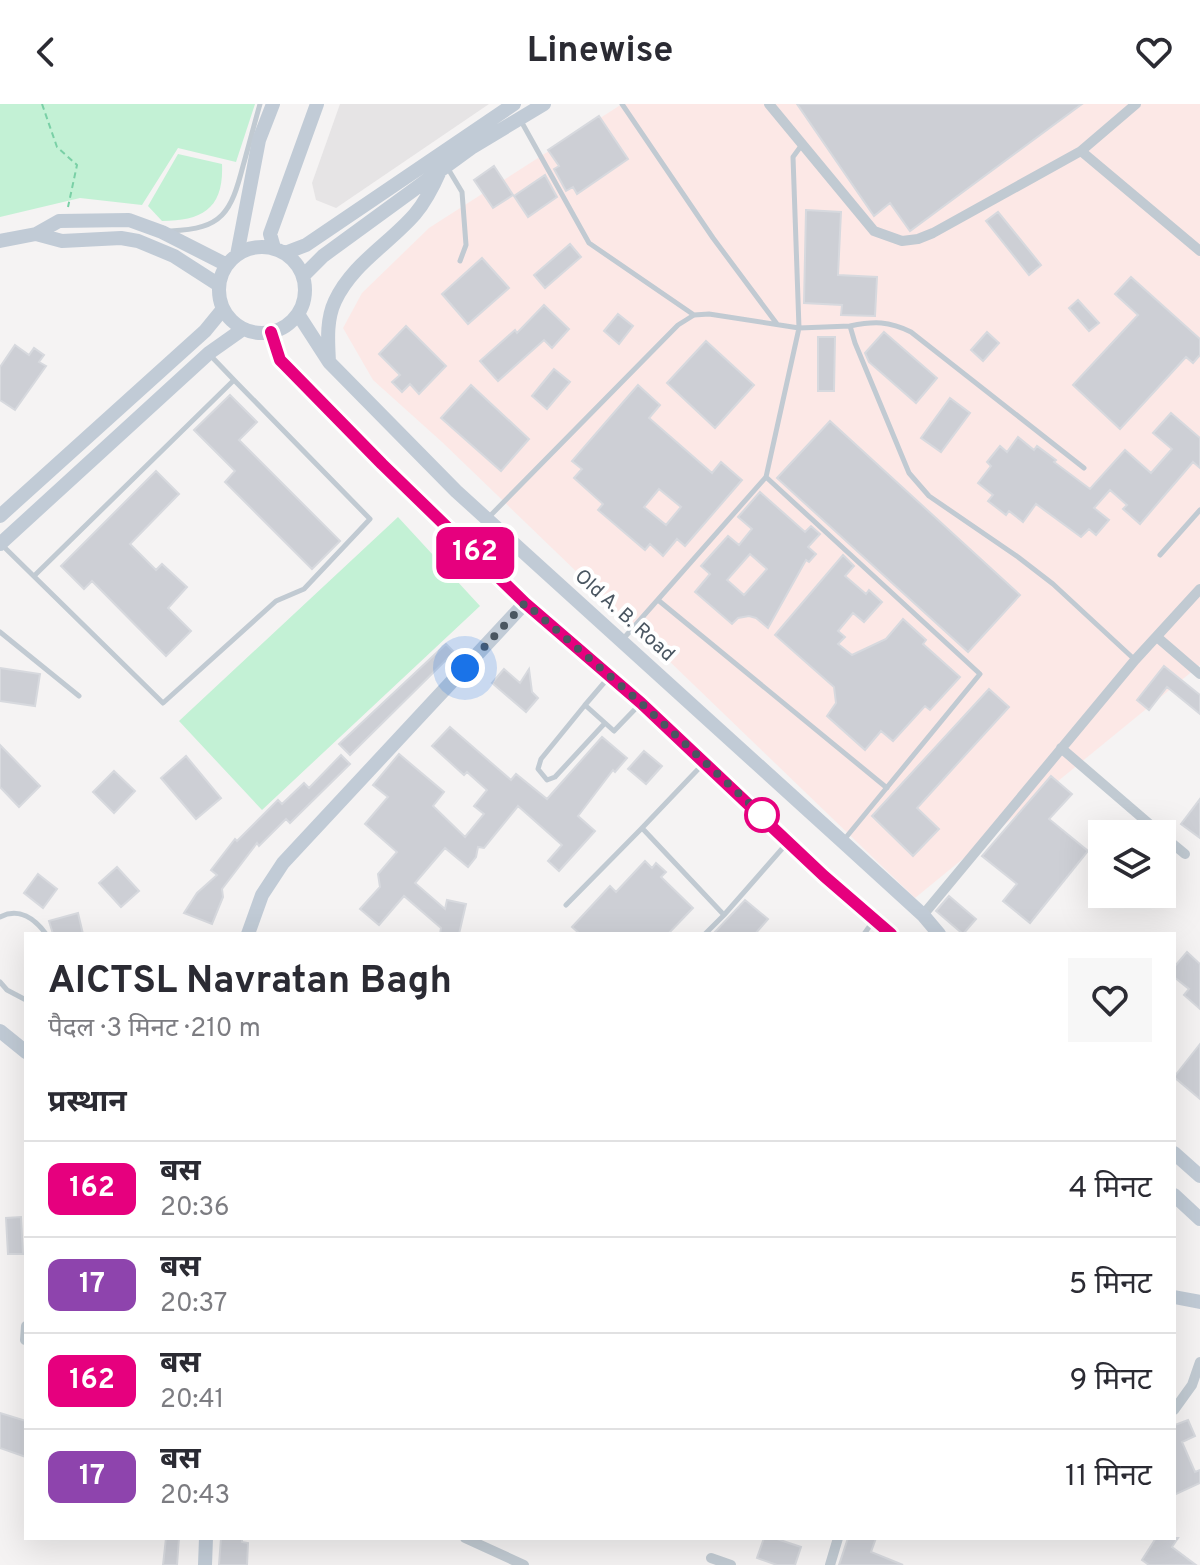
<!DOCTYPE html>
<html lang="hi">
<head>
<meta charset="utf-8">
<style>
	:root { --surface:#fff; --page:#f7f7f7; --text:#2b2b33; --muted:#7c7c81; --line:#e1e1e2 }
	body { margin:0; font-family:Overpass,"Noto Sans Devanagari",sans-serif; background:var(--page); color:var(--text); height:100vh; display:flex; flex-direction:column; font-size:30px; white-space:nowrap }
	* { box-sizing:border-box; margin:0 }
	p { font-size:26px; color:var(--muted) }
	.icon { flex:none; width:44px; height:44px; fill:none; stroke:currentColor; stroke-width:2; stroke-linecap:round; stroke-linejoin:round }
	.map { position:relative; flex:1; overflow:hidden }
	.panel { position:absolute; left:24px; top:828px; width:1152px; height:608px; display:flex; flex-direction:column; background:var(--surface); border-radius:0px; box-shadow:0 8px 32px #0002 }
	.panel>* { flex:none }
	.badge { padding:0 16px; border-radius:12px; font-size:28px; line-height:52px }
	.fabs { position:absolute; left:1088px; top:716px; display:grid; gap:16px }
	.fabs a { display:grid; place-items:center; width:88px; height:88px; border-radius:0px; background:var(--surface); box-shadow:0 8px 32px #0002; font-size:40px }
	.you { position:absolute; width:40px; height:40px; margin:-20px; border:6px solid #fff; border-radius:50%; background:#1a73e8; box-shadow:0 0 0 12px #1a73e833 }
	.map>.badge { position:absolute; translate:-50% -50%; box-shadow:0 0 0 4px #fff }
	h2 { padding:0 24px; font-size:30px; line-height:72px }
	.round { display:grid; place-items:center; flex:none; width:84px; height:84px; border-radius:0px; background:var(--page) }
	.overview { display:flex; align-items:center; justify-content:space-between; height:136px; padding:0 24px }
	h1 { font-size:38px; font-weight:700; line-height:60px }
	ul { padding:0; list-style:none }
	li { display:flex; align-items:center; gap:24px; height:96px; padding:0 24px; border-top:2px solid var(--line) }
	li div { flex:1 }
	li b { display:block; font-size:30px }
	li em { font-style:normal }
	li .badge { min-width:88px; font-weight:700; text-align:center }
	header { display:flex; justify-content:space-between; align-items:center; height:104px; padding:0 24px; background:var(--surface); font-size:36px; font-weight:700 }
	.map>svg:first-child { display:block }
</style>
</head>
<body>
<header><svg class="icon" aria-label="back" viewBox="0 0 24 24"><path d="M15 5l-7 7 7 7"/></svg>Linewise<svg class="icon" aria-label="heart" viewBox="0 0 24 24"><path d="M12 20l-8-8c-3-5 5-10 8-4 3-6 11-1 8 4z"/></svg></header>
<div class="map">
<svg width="1200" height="1461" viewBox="0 0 1200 1461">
	<rect width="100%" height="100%" fill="#f5f3f3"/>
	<!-- education -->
	<path fill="#e6e4e5" d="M340 0H489L336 104 316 96 312 79Z"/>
	<!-- medical -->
	<path fill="#fce8e6" d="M622 0H1200V561L915 794 442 338 373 276 343 224 362 189 429 124Z"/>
	<!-- green -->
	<path fill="#c3f1d5" d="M0 0H255L236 58 178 44 142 101 80 94 0 113Z
		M178 50 222 60C224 104 203 117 162 117L148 102Z
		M398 413 480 502 262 706 179 617Z"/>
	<!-- building -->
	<path fill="#cdcfd5" stroke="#d7d9de" stroke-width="2" fill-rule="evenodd" d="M797 0H1082L910 127 890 99 874 112Z
		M599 12 628 55 577 90 573 83 566 87 554 65 559 62 548 46Z
		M494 62 513 91 493 104 474 76Z
		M545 71 557 93 528 113 514 92Z
		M806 106 841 108 838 171 877 173 875 212 841 211 842 201 804 199Z
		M998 108 1041 161 1029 171 986 117Z
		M570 140 581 153 545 184 534 171Z
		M482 154 509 184 468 220 442 190Z
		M1131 173 1200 235V251L1193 259 1186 253 1120 325 1073 281 1138 211 1115 190Z
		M1078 196 1099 219 1089 227 1069 204Z
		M544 201 569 225 552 244 544 236 498 277 480 257 515 226 517 229Z
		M618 210 633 222 619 240 604 227Z
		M406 222 446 262 419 290 410 280 402 288 392 278 400 271 379 250Z
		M884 228 937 274 916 299 869 258 865 249Z
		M987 228 999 239 983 257 971 246Z
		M818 233H835L834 287H818Z
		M706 237 754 281 715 324 667 279Z
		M15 241 29 251 34 244 44 251 39 258 46 262 15 306 0 296V263Z
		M554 265 570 278 547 305 532 292Z
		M471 281 529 335 501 367 441 314Z
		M638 281 660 301 649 314 712 369 721 358 742 376 685 442 677 435 663 452 650 440 645 446 598 406 603 400 574 374 582 365 572 357ZM659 385 681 403 666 421 644 403Z
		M230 291 257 318 239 336 340 437 312 465 225 378 235 367 194 326Z
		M950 294 970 309 941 348 921 334Z
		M1171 309 1200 334V364L1193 358 1140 420 1123 405 1127 401 1110 386 1094 404 1109 416 1096 431 1089 425 1081 433 1036 400 1023 418 1009 407 1006 411 988 397 993 391 978 379 991 362 987 358 1000 342 1007 348 1018 333 1034 346 1037 342 1056 356 1054 358 1090 385 1125 346 1151 369 1172 345 1153 329Z
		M830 317 1020 491 968 548 777 374Z
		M156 367 179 390 130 440 156 466 162 460 187 483 168 504 191 527 166 552 92 477 84 485 61 462Z
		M760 388 805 428 811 422 820 430 808 443 816 450 809 458 806 456 768 524 756 514 749 512 738 514 732 520 695 488 710 470 701 462 728 432 739 441 752 425 738 413ZM750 450 767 465 744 491 727 476Z
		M843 451 854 462 845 472 866 490 869 486 882 498 864 518 853 509 838 527 845 533 838 540 852 551 886 535 903 515 926 536 923 540 960 573 930 606 925 602 893 637 881 627 865 646 827 612 836 599 834 583 775 531Z
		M446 540 454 548 350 651 339 640Z
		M1164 562 1200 591V610L1167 583 1149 606 1137 596Z
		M0 564 40 570 35 602 0 597Z
		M504 565 520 579 529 565 532 588 538 594 526 608 492 579Z
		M989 585 1009 603 917 704 939 725 913 752 872 712Z
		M450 623 511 676 516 670 547 695 602 633 627 654 615 668 613 666 578 712 595 727 559 767 548 757 562 741 518 702 484 744 478 743 476 753 468 763 445 744 415 779 445 805 447 796 466 800 459 830H440L441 824 404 792 379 821 360 805 380 783 378 770 397 748 365 720 388 693 373 681 399 650 444 688 433 702 465 733 484 710 474 702 487 686 467 668 464 671 432 642Z
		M0 641 40 682 19 703 0 683Z
		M644 647 662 662 646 680 628 665Z
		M341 651 350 660 290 719 286 715 259 742 257 739 222 785 223 793 212 820 184 809 197 789 217 771 211 766 235 735 237 737 278 696 282 700 304 679 309 684Z
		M186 652 221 694 196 715 161 674Z
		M114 667 135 687 114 709 93 688Z
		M1051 672 1072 690 1049 715 1088 747 1030 819 1003 797 1017 780 982 752Z
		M1200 695V734L1181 720Z
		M645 757 652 764 656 759 666 768 661 773 693 804 668 830H580L572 823 610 782 616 788Z
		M117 763 139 787 121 803 99 779Z
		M38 770 57 785 43 804 24 789Z
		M949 792 976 815 963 830 936 807Z
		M745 796 768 815 755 830H713Z
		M78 809 83 830H53L49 817Z
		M1187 848 1200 860V905L1184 891 1189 885 1174 873V863Z
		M1200 940V995L1174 973Z
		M21 1113 23 1150H8L6 1114Z
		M0 1309 26 1317V1353L0 1344Z
		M1188 1316 1195 1332 1182 1338 1195 1368 1200 1366V1379L1174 1391V1319L1175 1321Z
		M166 1434H179L177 1461H163Z
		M221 1434H242V1438L248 1439 247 1461H219Z
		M764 1434H774L801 1443 795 1461H777L757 1454Z
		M848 1434H876L871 1448 903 1461H839Z
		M1156 1434H1178L1172 1443 1196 1461H1149L1142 1456Z"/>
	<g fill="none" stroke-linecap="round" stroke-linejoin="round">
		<!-- path -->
		<path stroke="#7ad0a6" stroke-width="2" stroke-dasharray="6 4" stroke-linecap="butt" d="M42 0 57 43 77 61 68 103"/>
		<!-- lane -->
		<path stroke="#c1cad2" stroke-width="5" d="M622 0 713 134 777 220
			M521 17 589 139 694 211
			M801 42 793 53 799 224 766 373 980 570 843 737
			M447 63 462 88 466 141 460 157
			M171 127C223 125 231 108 243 62 249 41 254 21 260 0
			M850 222C874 217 889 217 911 228L1084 364
			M210 251 234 276
			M488 414 678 221 694 211 709 210 799 224 850 222 855 239 909 369 929 392 1018 453 1053 480 1134 555
			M1 440 163 599 276 497 304 485 370 415 234 276 34 472
			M1160 451 1200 406
			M658 496 887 684
			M0 528 79 592
			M624 534 766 373
			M609 573 585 601 614 627 641 599
			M585 601 541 655 538 665 547 676 555 673 605 619
			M704 659 642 724 724 811 788 738
			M566 801 642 724
			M0 813C19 803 35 815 46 830
			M705 830 724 811
			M864 830 874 816
			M0 878 7 886 26 896"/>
		<!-- street -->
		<path stroke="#c1cad2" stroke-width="10" d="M769 0 874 127 902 137 918 135 933 129 1081 47 1136 0
			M1081 47 1200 147
			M1157 533 1200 570
			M1061 644 1161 730
			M1162 731 1185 750
			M923 811 1135 556 1200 485
			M25 1236 26 1222
			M1174 1306 1192 1281 1200 1258
			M465 1434 524 1461
			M711 1454 731 1461
			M830 1461 838 1434"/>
		<!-- secondary -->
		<path stroke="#c1cbd6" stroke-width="14" d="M36 130 62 137 121 134 138 137 174 152 219 181
			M0 137 36 130 59 117 129 116 162 128 227 161
			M219 186a43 43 0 1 1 86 0a43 43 0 1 1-86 0Z
			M274 144 270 130 317 0
			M285 149 306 141 514 0
			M237 151 259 36 273 0
			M303 172 323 152 471 44 544 0
			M298 210 329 258 456 387 843 738 923 811 939 830
			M271 228 280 256 382 360 525 499 641 599 824 772 891 830
			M329 258C328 238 326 216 335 197 352 160 389 140 415 110 426 97 433 83 440 67
			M0 412 205 227 223 205
			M0 440 209 249 243 225
			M248 830 262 791 283 759 525 499
			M0 927 26 948
			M1174 1049 1200 1072
			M1174 1091 1200 1115
			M1174 1193 1200 1198
			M205 1461 206 1434"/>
	</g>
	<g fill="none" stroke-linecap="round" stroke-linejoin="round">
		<!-- line casing -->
		<g stroke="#fff" stroke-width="18">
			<path id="line" d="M271 228 280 256 286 262 382 360 525 499 641 599 824 772 891 830"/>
		</g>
		<!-- line -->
		<use href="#line" stroke="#e6007e" stroke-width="12"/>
		<!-- walk -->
		<path stroke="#4a5661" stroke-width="8" stroke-dasharray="0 14.4" d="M465 564 525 499 641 599 766 715 762 711"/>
	</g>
	<!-- markers -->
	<circle fill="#fff" stroke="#e6007e" stroke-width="4" cx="762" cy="711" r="16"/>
	<g text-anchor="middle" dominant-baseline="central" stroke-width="8" stroke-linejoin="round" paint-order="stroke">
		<!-- street labels -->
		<g font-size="20" fill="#4a5661" stroke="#fff">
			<text transform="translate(624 512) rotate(42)">Old A. B. Road</text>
		</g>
	</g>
</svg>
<div class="fabs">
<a><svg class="icon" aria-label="layers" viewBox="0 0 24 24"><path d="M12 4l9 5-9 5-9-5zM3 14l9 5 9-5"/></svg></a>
</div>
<div class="you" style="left:465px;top:564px"></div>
<b class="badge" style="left:475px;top:449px;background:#e6007e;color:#fff">162</b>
<section class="panel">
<div class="overview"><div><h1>AICTSL Navratan Bagh</h1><p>पैदल · 3 मिनट · 210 m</p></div><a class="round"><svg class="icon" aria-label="heart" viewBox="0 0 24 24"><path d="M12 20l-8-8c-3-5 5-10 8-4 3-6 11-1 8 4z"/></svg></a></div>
<h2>प्रस्थान</h2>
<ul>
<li><span class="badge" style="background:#e6007e;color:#fff">162</span><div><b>बस</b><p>20:36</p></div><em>4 मिनट</em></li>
<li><span class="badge" style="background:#8e44ad;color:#fff">17</span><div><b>बस</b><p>20:37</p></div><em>5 मिनट</em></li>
<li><span class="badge" style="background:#e6007e;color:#fff">162</span><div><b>बस</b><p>20:41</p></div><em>9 मिनट</em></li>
<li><span class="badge" style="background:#8e44ad;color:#fff">17</span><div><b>बस</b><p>20:43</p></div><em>11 मिनट</em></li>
</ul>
</section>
</div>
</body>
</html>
